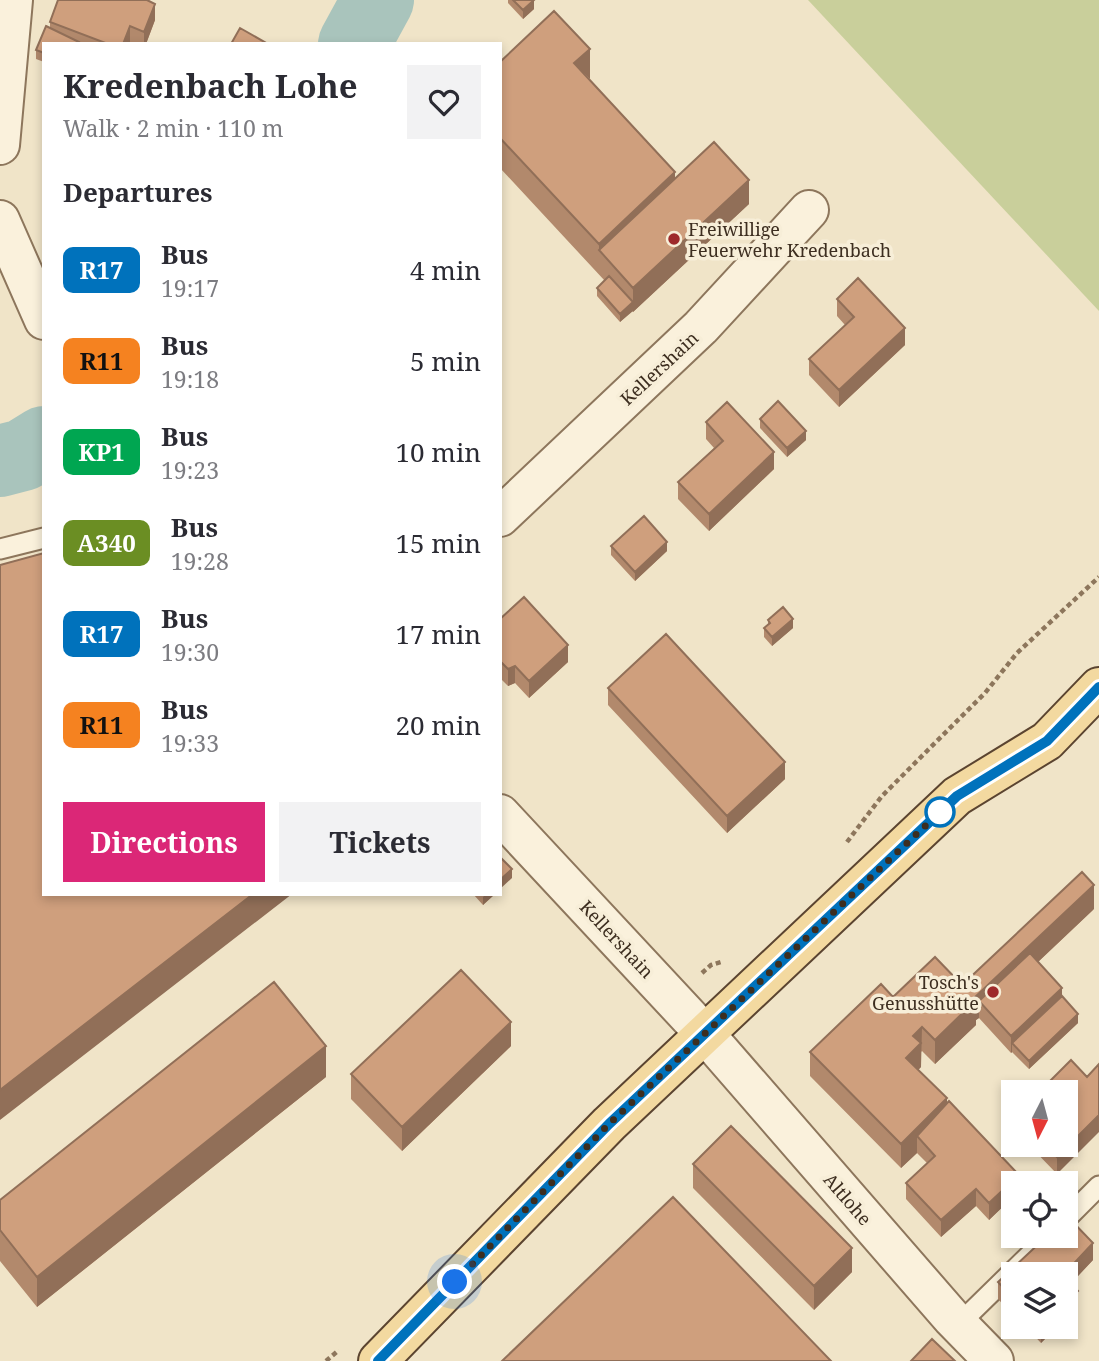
<!DOCTYPE html>
<html lang="en">
<head>
<meta charset="utf-8">
<style>
	:root { --surface:#fff; --page:#f2f2f3; --text:#2b2b33; --muted:#7c7c81; --accent:#db2777 }
	body { margin:0; font-family:"Noto Serif",serif; background:var(--page); color:var(--text); height:100vh; display:flex; flex-direction:column; font-size:26px; white-space:nowrap }
	* { box-sizing:border-box; margin:0 }
	p { font-size:23px; color:var(--muted) }
	.icon { flex:none; width:38px; height:38px; fill:none; stroke:currentColor; stroke-width:2; stroke-linecap:round; stroke-linejoin:round }
	.map { position:relative; flex:1; overflow:hidden }
	.drawer { position:absolute; left:42px; top:42px; width:460px; height:854px; display:flex; flex-direction:column; background:var(--surface); border-radius:0px; box-shadow:0 4px 10px #0003 }
	.drawer>* { flex:none }
	.badge { padding:0 14px; border-radius:10px; font-size:24px; line-height:46px }
	.needle { width:46px; rotate:186deg }
	.buttons { position:absolute; left:1001px; top:1080px; display:grid; gap:14px }
	.buttons a { display:grid; place-items:center; width:77px; height:77px; border-radius:0px; background:var(--surface); box-shadow:0 4px 10px #0003; font-size:35px }
	.you { position:absolute; width:35px; height:35px; margin:-18px; border:5px solid #fff; border-radius:50%; background:#1a73e8; box-shadow:0 0 0 10px #1a73e833 }
	.map>.badge { position:absolute; translate:-50% -50%; box-shadow:0 0 0 4px #fff }
	h2 { padding:0 21px; font-size:26px; line-height:63px }
	.round { display:grid; place-items:center; flex:none; width:74px; height:74px; border-radius:0px; background:var(--page) }
	.headline { display:flex; align-items:center; justify-content:space-between; height:119px; padding:0 21px }
	h1 { font-size:33px; font-weight:700; line-height:52px }
	.cta { display:flex; gap:14px; margin-top:auto; padding:14px 21px }
	.cta a { flex:1; height:80px; border-radius:0px; background:var(--accent); color:#fff; font-size:28px; font-weight:700; line-height:80px; text-align:center }
	.cta a+a { background:var(--page); color:var(--text) }
	ul { padding:0; list-style:none }
	li { display:flex; align-items:center; gap:21px; height:91px; padding:0 21px }
	li div { flex:1 }
	li b { display:block; font-size:26px }
	li em { font-style:normal }
	li .badge { min-width:77px; font-weight:700; text-align:center }
	.map>svg:first-child { display:block }
</style>
</head>
<body>
<div class="map">
<svg width="1099" height="1361" viewBox="0 0 1099 1361">
	<rect width="100%" height="100%" fill="#f0e4c8"/>
	<!-- green -->
	<path fill="#c9cf9b" d="M808 0H1099V311Z"/>
	<g fill="none" stroke-linecap="round" stroke-linejoin="round">
		<!-- river -->
		<path stroke="#a9c4bc" stroke-width="72" d="M354 44 378 0
			M0 461 23 455 44 442"/>
		<!-- lane casing -->
		<g stroke="#8d765c" stroke-width="23">
			<path id="lane" d="M0 549 44 538
				M1066 1219 1099 1186
				M958 1325 1049 1236"/>
		</g>
		<!-- street casing -->
		<g stroke="#8d765c" stroke-width="42">
			<path id="street" d="M0 145 13 0
				M0 220 44 320
				M500 517 701 327 809 210
				M500 814 705 1034 952 1318 994 1361"/>
		</g>
		<!-- primary casing -->
		<g stroke="#5b4430" stroke-width="42">
			<path id="primary" d="M378 1361 609 1124 957 796 1047 741 1099 687"/>
		</g>
		<!-- path -->
		<path stroke="#8d765c" stroke-width="4.5" stroke-dasharray="5 3.5" stroke-linecap="butt" d="M847 842 882 796 985 693 1017 653 1099 577
			M702 973 711 965 721 962
			M326 1361 339 1350"/>
		<!-- lane -->
		<use href="#lane" stroke="#faf1dc" stroke-width="19"/>
		<!-- street -->
		<use href="#street" stroke="#faf1dc" stroke-width="38"/>
		<!-- primary -->
		<use href="#primary" stroke="#f3d9a0" stroke-width="38"/>
	</g>
	<!-- wall -->
	<path fill="#b2896c" d="M508 0H534V9L523 19 508 3Z
		M155 20 146 44H44V62L36 59V50L50 28V22Z
		M500 62 589 80 675 179 749 204 633 312 632 311 620 322 597 296V288L605 281 500 168Z
		M837 299 905 345 839 407 809 375V359L845 325 837 316Z
		M760 419 806 440 787 457 760 428Z
		M706 422 774 469 709 531 678 499V482L714 448 706 439Z
		M611 546 667 551 635 581 611 555Z
		M500 619 568 662 529 698 515 683 508 686 500 678Z
		M768 620 793 628 772 646 764 637V628L768 624Z
		M608 688 785 779 727 833 608 705Z
		M473 894H495L483 905Z
		M1094 909 1038 962 1078 1023 1029 1069 1012 1052 1011 1053 979 1018 976 1020V1025L935 1064 922 1051 921 1052V1067L918 1070 1019 1183H1013V1197L989 1220 976 1206 941 1237 906 1199V1183L927 1163 917 1153 901 1168 810 1076V1052L893 997 962 985Z
		M511 1046 402 1151 351 1099V1074Z
		M326 1077 37 1307 0 1261V1200Z
		M1087 1077 1057 1174 1028 1144H1066Z
		M693 1164 852 1272 814 1310 693 1188Z
		M1067 1216 1093 1243V1260L1071 1283 1078 1291V1307L1066 1319V1274H1013V1315L998 1299V1282L1047 1236H1066V1217Z
		M1025 1326H1058L1041 1343Z"/>
	<!-- shaded-wall -->
	<path fill="#916f58" d="M534 0V9L523 19V10Z
		M155 4V20L146 44H144V32Z
		M130 26V44H123Z
		M590 49V79L574 63Z
		M675 172V202L599 250V244Z
		M749 180V204L633 312V288Z
		M633 302V311L620 322V314Z
		M905 328V345L839 407V390Z
		M806 431V440L787 457V448Z
		M774 452V469L709 531V514Z
		M667 542V551L635 581V572Z
		M793 619V628L772 646V637Z
		M568 645V662L529 698V681Z
		M515 666V683L508 686V669Z
		M785 762V779L727 833V816Z
		M512 869V878L500 889V880Z
		M1094 885V909L987 1010 979 1001V1018L976 1020V1025L935 1064V1040L974 998Z
		M253 894H292L0 1120V1090Z
		M486 894H495L483 905V897Z
		M1062 988V1004L1012 1043V1052L1011 1053V1036Z
		M1078 1014V1023L1029 1069V1061Z
		M511 1022V1046L402 1151V1127Z
		M922 1027 921 1067 906 1082V1058L913 1036Z
		M326 1046V1077L37 1307V1277Z
		M947 1098V1123L917 1136V1153L901 1168V1144Z
		M1099 1115V1132L1057 1174V1157Z
		M1019 1175V1183H1013V1197L989 1220V1203Z
		M976 1189V1206L941 1237V1220Z
		M1093 1243V1260L1066 1289V1274H1064Z
		M852 1248V1272L814 1310V1286Z
		M1078 1291V1307L1066 1319V1302Z
		M1041 1326H1058L1041 1343Z"/>
	<!-- building -->
	<path fill="#cf9f7d" stroke="#916f58" stroke-width="2" d="M58 0H147L155 4 144 32 130 26 123 44H108L50 22Z
		M513 0H534L523 10Z
		M554 11 590 49 574 63 675 172 599 244 500 138V62Z
		M46 26 79 42 78 44H44V53L36 50Z
		M240 28 268 44H231Z
		M714 142 749 180 633 288 599 250Z
		M609 276 633 302 620 314 597 288Z
		M858 278 905 328 839 390 809 359 854 317 837 299Z
		M778 401 806 431 787 448 760 419Z
		M727 402 774 452 709 514 678 482 723 441 706 422Z
		M644 516 667 542 635 572 611 546Z
		M44 553V894H253L0 1090V565Z
		M524 597 568 645 529 681 515 666 508 669 500 661V619Z
		M783 607 793 619 772 637 764 628 770 623 768 620Z
		M666 634 785 762 727 816 608 688Z
		M500 857 512 869 500 880Z
		M1082 872 1094 885 974 998 976 1000 935 1040 922 1027 913 1036 921 1043 906 1058 947 1098 901 1144 810 1052 881 984 893 997 935 957 962 985Z
		M1030 953 1062 988 1011 1036 979 1001Z
		M461 970 511 1022 402 1127 351 1074Z
		M274 982 326 1046 37 1277 0 1230V1200Z
		M1062 996 1078 1014 1029 1061 1012 1043Z
		M1071 1060 1087 1077 1099 1064V1115L1057 1157 1044 1144H1066V1092H1039Z
		M949 1101 1019 1175 989 1203 976 1189 941 1220 906 1183 935 1156 917 1136Z
		M731 1126 852 1248 814 1286 693 1164Z
		M673 1197 831 1361H502Z
		M1067 1216 1093 1243 1064 1274H1013V1298L998 1282 1047 1236H1066V1217Z
		M1066 1278 1078 1291 1066 1302Z
		M932 1339 955 1361H911Z"/>
	<g fill="none" stroke-linecap="round" stroke-linejoin="round">
		<!-- line casing -->
		<g stroke="#fff" stroke-width="16">
			<path id="line" d="M378 1361 609 1124 957 796 1047 741 1099 687"/>
		</g>
		<!-- line -->
		<use href="#line" stroke="#0072bc" stroke-width="10"/>
		<!-- walk -->
		<path stroke="#3d2e20" stroke-width="7" stroke-dasharray="0 12.6" d="M455 1282 609 1124 940 812"/>
	</g>
	<!-- markers -->
	<g fill="#9e2a2b" stroke="#f7eed8" stroke-width="2.5">
		<circle cx="674" cy="239" r="7"/>
		<circle cx="993" cy="992" r="7"/>
	</g>
	<circle fill="#fff" stroke="#0072bc" stroke-width="3.5" cx="940" cy="812" r="14"/>
	<g text-anchor="middle" dominant-baseline="central" stroke-width="7" stroke-linejoin="round" paint-order="stroke">
		<!-- poi labels -->
		<g font-size="18" fill="#3d2e20" stroke="#f7eed8" text-anchor="start">
			<text x="688" y="229">Freiwillige<tspan x="688" dy="21">Feuerwehr Kredenbach</tspan></text>
			<text x="979" y="982" text-anchor="end">Tosch's<tspan x="979" dy="21">Genusshütte</tspan></text>
		</g>
		<!-- street labels -->
		<g font-size="18" fill="#3d2e20" stroke="#f7eed8">
			<text transform="translate(659 368) rotate(-43)">Kellershain</text>
			<text transform="translate(617 939) rotate(47)">Kellershain</text>
			<text transform="translate(848 1199) rotate(49)">Altlohe</text>
		</g>
	</g>
</svg>
<div class="buttons">
<a><svg class="needle" viewBox="-14 -14 28 28"><path d="M0-13l5 13h-10z" fill="#e53935"/><path d="M0 13l5-13h-10z" fill="#7c7c81"/></svg></a>
<a><svg class="icon" aria-label="locate" viewBox="0 0 24 24"><circle cx="12" cy="12" r="6"/><path d="M12 2v4M12 18v4M2 12h4M18 12h4"/></svg></a>
<a><svg class="icon" aria-label="layers" viewBox="0 0 24 24"><path d="M12 4l9 5-9 5-9-5zM3 14l9 5 9-5"/></svg></a>
</div>
<div class="you" style="left:455px;top:1282px"></div>
<section class="drawer">
<div class="headline"><div><h1>Kredenbach Lohe</h1><p>Walk · 2 min · 110 m</p></div><a class="round"><svg class="icon" aria-label="heart" viewBox="0 0 24 24"><path d="M12 20l-8-8c-3-5 5-10 8-4 3-6 11-1 8 4z"/></svg></a></div>
<h2>Departures</h2>
<ul>
<li><span class="badge" style="background:#0072bc;color:#fff">R17</span><div><b>Bus</b><p>19:17</p></div><em>4 min</em></li>
<li><span class="badge" style="background:#f58220;color:#111">R11</span><div><b>Bus</b><p>19:18</p></div><em>5 min</em></li>
<li><span class="badge" style="background:#00a651;color:#fff">KP1</span><div><b>Bus</b><p>19:23</p></div><em>10 min</em></li>
<li><span class="badge" style="background:#6b8e23;color:#fff">A340</span><div><b>Bus</b><p>19:28</p></div><em>15 min</em></li>
<li><span class="badge" style="background:#0072bc;color:#fff">R17</span><div><b>Bus</b><p>19:30</p></div><em>17 min</em></li>
<li><span class="badge" style="background:#f58220;color:#111">R11</span><div><b>Bus</b><p>19:33</p></div><em>20 min</em></li>
</ul>
<div class="cta"><a>Directions</a><a>Tickets</a></div>
</section>
</div>
</body>
</html>
